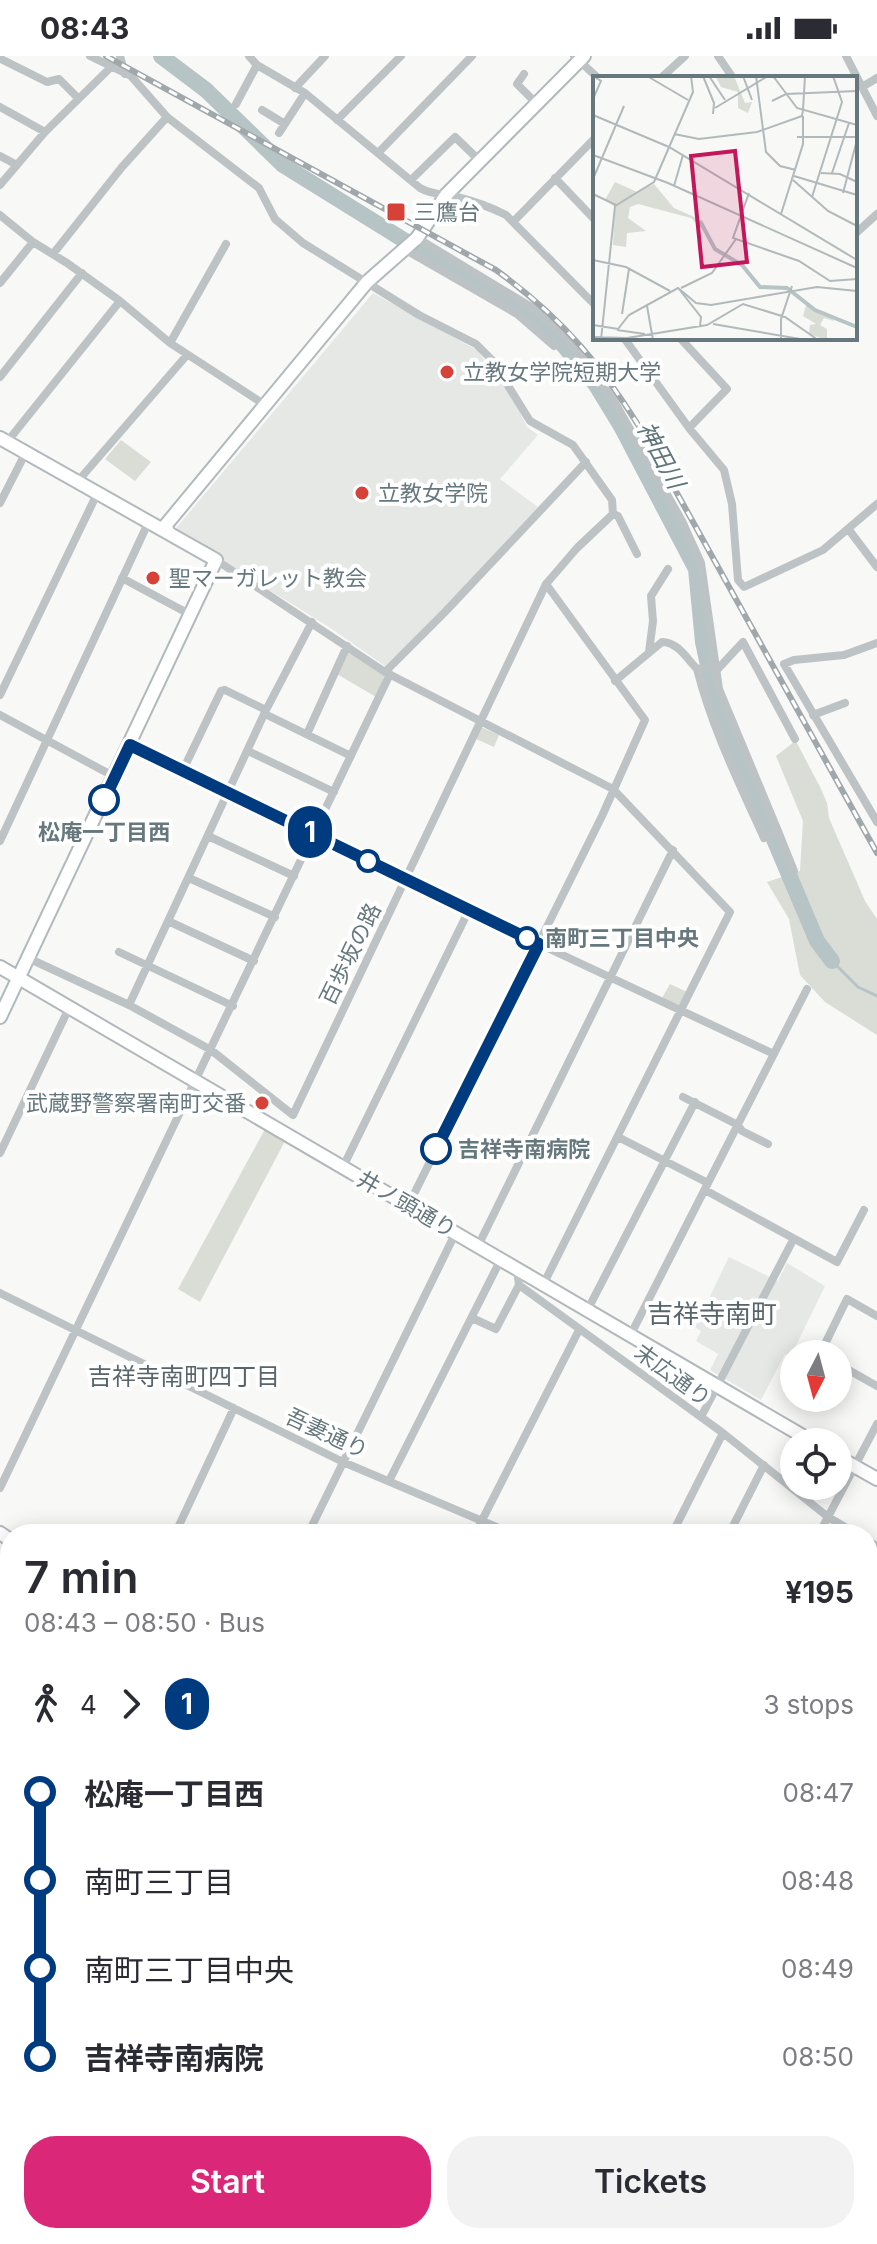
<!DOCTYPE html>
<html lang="en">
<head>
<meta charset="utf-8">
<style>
	:root { --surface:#fff; --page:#f2f2f3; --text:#2b2b33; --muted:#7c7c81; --accent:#db2777 }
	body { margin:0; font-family:Inter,"Noto Sans JP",sans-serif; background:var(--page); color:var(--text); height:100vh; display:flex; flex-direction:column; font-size:30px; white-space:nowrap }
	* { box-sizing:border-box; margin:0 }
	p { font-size:26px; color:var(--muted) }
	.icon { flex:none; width:44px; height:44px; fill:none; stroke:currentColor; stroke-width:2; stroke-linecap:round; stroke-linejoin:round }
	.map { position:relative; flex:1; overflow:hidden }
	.details { position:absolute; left:0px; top:1468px; width:878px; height:720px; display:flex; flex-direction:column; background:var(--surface); border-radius:32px 32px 0 0; box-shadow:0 4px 20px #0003 }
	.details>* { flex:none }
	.badge { padding:0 16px; border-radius:26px; font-size:28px; line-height:52px }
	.needle { width:52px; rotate:186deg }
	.controls { position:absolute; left:780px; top:1284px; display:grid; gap:16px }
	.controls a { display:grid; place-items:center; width:72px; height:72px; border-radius:50%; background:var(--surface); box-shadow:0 4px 20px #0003; font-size:40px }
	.map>.badge { position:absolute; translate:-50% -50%; box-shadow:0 0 0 4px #fff }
	.legs { display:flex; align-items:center; gap:12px; height:88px; padding:0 24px; font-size:26px }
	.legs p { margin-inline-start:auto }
	.overview { display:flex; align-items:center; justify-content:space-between; height:136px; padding:0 24px }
	h1 { font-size:44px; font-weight:600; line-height:60px }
	.button { display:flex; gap:16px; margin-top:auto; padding:16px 24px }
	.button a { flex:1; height:92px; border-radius:32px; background:var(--accent); color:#fff; font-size:32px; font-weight:600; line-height:92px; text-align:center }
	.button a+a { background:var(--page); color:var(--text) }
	ul { padding:0 24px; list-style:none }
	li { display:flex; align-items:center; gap:28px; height:88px; font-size:30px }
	li i { display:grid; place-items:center; width:12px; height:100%; margin:0 10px; background:currentColor }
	li i::after { content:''; width:20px; height:20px; margin:-10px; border:6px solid; border-radius:50%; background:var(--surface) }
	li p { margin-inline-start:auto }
	li:first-child i { background:linear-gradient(#0000 50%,currentColor 0) }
	li:last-child i { background:linear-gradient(currentColor 50%,#0000 0) }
	.status { display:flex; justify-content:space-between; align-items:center; height:56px; padding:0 40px; background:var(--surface); direction:ltr }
	.status svg { height:22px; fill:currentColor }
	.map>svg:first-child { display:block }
</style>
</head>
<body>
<div class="status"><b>08:43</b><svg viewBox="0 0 49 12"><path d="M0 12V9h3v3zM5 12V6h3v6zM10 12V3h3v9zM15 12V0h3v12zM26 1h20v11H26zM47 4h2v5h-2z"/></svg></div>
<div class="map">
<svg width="877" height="2188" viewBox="0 0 877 2188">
	<rect width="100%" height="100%" fill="#f8f8f6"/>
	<!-- built -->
	<path fill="#e6e8e6" d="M373 237 477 294 514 344 527 371 538 379 500 423 538 451 432 565 385 610 329 571 213 499 172 477Z
		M729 1201 778 1225 787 1207 825 1230 791 1300 785 1298 761 1344 710 1314 718 1298 696 1285 701 1275 695 1271Z
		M0 1765 10 1766V1901L6 1908 10 1911V1987L0 1982Z"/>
	<!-- green -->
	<path fill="#d9ddd5" d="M121 384 151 406 135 425 105 403Z
		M347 593 385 618 376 641 337 618Z
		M481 671 499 679 494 691 476 683Z
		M794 686 797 687 821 733 827 747 829 762 865 845 877 863V979L825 946 800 919 789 863 767 826 800 815 803 765 776 700Z
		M670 928 687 936 678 950 662 942Z
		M265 1073 285 1085 200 1246 178 1233Z
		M0 1776 10 1782V1879L0 1873Z"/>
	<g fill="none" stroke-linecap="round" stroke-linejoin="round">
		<!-- stream -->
		<path stroke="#b6c4c6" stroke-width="3" d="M832 905 858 931 877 940"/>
		<!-- river -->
		<path stroke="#b6c4c6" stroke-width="16" d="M161 0 206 34 283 109 407 186 480 226 527 257 559 284 596 329 621 370 696 513 703 586 716 646 817 885 832 905"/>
		<!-- secondary casing -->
		<g stroke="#b2b9bc" stroke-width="16">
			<path id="secondary" d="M0 382 216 504 0 961
				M169 477 165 470 367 226 417 182 446 139 584 0"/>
		</g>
		<!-- primary casing -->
		<g stroke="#b1b7ba" stroke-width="16">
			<path id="primary" d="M0 911 813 1386
				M838 1401 877 1423
				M0 1477 10 1484
				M868 2118 877 2124"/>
		</g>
		<!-- street -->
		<path stroke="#bdc3c5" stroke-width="8" d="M90 0 131 20 167 61 259 132 275 163 303 187 419 259 476 288 492 304 530 365 573 389 612 444 613 458 577 492 546 528 645 664 602 760 408 1150
			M120 0 125 18
			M249 0 257 9 305 37 420 132C432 139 444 138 457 141 474 145 490 151 506 159L595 249
			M574 0 598 22
			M718 0 733 22
			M846 0 877 60
			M1 3 47 26 59 23 78 42
			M524 18 517 28 537 48
			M661 22 685 0
			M862 31 877 22
			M295 32 325 0
			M236 48 257 9
			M0 51 45 76
			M262 54 285 68
			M337 64 401 0
			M279 77 305 37
			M379 96 472 0
			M0 100 17 109
			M555 122 595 164
			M411 124 455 81 480 105
			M0 129 45 76 111 11
			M0 159 33 186 67 207 120 245 170 287 262 347 267 345
			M514 165 595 82
			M855 178 877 158
			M417 182 538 255 565 280 613 343 682 465 701 507 719 633 778 775
			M404 193 517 258 554 290
			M53 198 122 111 167 61
			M0 227 33 186
			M624 282 689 372 724 414 732 448 738 524 744 531 823 494 877 448
			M680 282 727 333 689 372
			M170 287 226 188
			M0 321 82 217
			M7 386 120 245
			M78 425 187 299
			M0 447 26 396
			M613 458 618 460 637 498
			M849 474 877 511
			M216 504 385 616 613 733 730 856 543 1229
			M122 522 191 559
			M877 587 844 599 794 604 784 608 877 766
			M649 596 653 565 651 540 668 513
			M697 613C712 672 739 727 764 782L778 775 794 815
			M385 616 445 556 586 406
			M715 616 743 586 795 683
			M615 625 662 586C678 586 687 603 697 613L715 611
			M0 639 96 440 95 435
			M265 658 351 700
			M0 659 115 721
			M813 659 845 647
			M307 678 347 590
			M130 689 539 888 774 998
			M248 695 334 736
			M183 714 221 635 225 634 266 654
			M208 780 294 820
			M0 785 149 465
			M189 822 275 861
			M168 865 254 905
			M119 896 233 950
			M28 902 129 949 211 994 293 1059 546 528
			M129 949 266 654 312 566
			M683 1041 738 1069 742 1075 768 1088
			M618 1081 708 1127
			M0 1097 69 952
			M343 1111 469 854
			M705 1134 837 1206 864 1154
			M478 1190 673 794
			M519 1229 723 1377 828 1461 857 1478
			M0 1237 343 1406 513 1478
			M587 1255 695 1046
			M472 1262 496 1273 519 1229 517 1213
			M630 1280 807 933
			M820 1298 847 1243 877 1260
			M838 1308 877 1330
			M701 1361 793 1184
			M389 1425 501 1203
			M0 1432 390 618
			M175 1478 234 1352
			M308 1478 456 1176
			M475 1478 579 1274
			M672 1478 723 1377
			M729 1478 764 1409
			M819 1478 877 1368
			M868 1485 877 1490
			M0 1553 10 1535
			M868 1649 877 1652
			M0 1711 10 1692
			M0 1762 10 1763
			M868 1776 877 1759
			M868 1820 877 1821
			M868 1860 877 1865
			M0 1987 10 1992
			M868 1990 877 1973
			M868 2048 877 2054
			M0 2144 10 2127
			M868 2164 877 2147
			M355 2178 373 2188
			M590 2178 607 2188
			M94 2180 110 2188
			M31 2188 37 2178
			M175 2188 181 2178
			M260 2188 266 2178
			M319 2188 325 2178
			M382 2188 387 2178
			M507 2188 512 2178
			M570 2188 575 2178
			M772 2188 777 2178
			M856 2188 861 2178"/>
		<!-- secondary -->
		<use href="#secondary" stroke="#fff" stroke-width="12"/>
		<!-- primary -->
		<use href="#primary" stroke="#fff" stroke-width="12"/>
		<!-- rail casing -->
		<g stroke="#a0a8ab" stroke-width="6">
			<path id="rail" d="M106 0 496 214C565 264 604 312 648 385L877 797
				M0 1740 10 1741
				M0 1756 10 1757
				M868 1803 877 1804"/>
		</g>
		<!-- rail -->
		<use href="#rail" stroke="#fff" stroke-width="3" stroke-dasharray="9" stroke-linecap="butt"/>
	</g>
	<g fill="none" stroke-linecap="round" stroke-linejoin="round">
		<!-- line-1 casing -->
		<g stroke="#fff" stroke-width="18">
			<path id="line-1" d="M104 744 130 689 539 888 436 1093"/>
		</g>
		<!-- line-1 -->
		<use href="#line-1" stroke="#003b80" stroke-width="12"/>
	</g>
	<!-- markers -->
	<g fill="#d64138" stroke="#fff" stroke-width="3">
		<rect x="386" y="146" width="20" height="20" rx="4"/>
		<circle cx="447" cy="316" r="8"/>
		<circle cx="362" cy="437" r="8"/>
		<circle cx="153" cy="522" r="8"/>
		<circle cx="262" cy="1047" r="8"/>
	</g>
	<g fill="#fff" stroke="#003b80" stroke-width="4">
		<circle cx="104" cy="744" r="14"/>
		<circle cx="368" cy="805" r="10"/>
		<circle cx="527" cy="882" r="10"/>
		<circle cx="436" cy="1093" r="14"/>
	</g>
	<g text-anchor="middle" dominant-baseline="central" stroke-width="8" stroke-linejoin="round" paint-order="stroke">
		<!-- poi labels -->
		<g font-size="22" fill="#66787e" stroke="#fff" text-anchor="start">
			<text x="414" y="156">三鷹台</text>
			<text x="463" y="316">立教女学院短期大学</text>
			<text x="378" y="437">立教女学院</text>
			<text x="169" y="522">聖マーガレット教会</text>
			<text x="246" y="1047" text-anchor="end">武蔵野警察署南町交番</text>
		</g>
		<!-- stop labels -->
		<g font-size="22" font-weight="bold" fill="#66787e" stroke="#fff" text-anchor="start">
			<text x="104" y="776" text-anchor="middle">松庵一丁目西</text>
			<text x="545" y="882">南町三丁目中央</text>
			<text x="458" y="1093">吉祥寺南病院</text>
		</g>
		<!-- street labels -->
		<g font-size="22" fill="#66787e" stroke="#fff">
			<text transform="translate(350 898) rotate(-64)">百歩坂の路</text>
			<text transform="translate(407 1148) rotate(30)">井ノ頭通り</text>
			<text transform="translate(673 1319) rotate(36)">末広通り</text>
			<text transform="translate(327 1377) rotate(25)">吾妻通り</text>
		</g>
		<!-- water labels -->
		<g font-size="24" font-style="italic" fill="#607678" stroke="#fff">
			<text transform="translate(661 399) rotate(62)">神田川</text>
		</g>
		<!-- neighbourhood labels -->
		<g font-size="24" fill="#57656a" stroke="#fff">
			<text x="184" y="1320">吉祥寺南町四丁目</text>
		</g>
		<!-- quarter labels -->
		<g font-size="26" fill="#57656a" stroke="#fff">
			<text x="712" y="1257">吉祥寺南町</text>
		</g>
	</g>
	<!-- overview -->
	<g transform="translate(593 20)">
		<rect width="264" height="264" fill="#f8f8f6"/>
		<path d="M141 0 152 27 159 26 155 37 145 32V16L128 11 123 1ZM22 106 44 116 61 108 81 132 108 144 111 155 98 142 45 128 37 131 35 142 53 155 34 157 33 171 20 169 22 131 12 124ZM213 229 232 238 239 242 241 245 231 242 227 249 234 253V264L216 258 217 249 223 248 210 240Z" fill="#d9ddd5"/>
		<path fill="none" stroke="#b6c4c6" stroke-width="4" d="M107 145 122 173 149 189 167 211 194 212 222 234 264 251"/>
		<path fill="none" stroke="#b1b9bb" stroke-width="2" d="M0 0 8 5 0 23M54 0 95 24M110 0 121 27 120 38M116 0 132 24M150 0 159 24M163 0 173 76 187 90 203 94M180 0 204 32 264 49M179 25 193 18 264 15M122 32 175 0M210 34 212 0M0 39 76 71 264 184M81 58 106 63 164 56 209 40 210 34M204 61H264M0 79 75 107 264 192M228 97 247 98 264 106M239 97 256 47M201 100 264 119M0 103 31 30M200 104 235 135 264 150M81 110 90 79M156 117 140 162 206 185 237 205 264 203M250 117 264 64M0 118 23 129M219 121 249 26 240 0M188 138 210 68V40M0 184 33 191 77 215M88 212 119 197 143 163M86 213 108 241 107 250M54 230 60 264M29 238 36 193M120 248 213 264M0 249 25 253 36 239 85 212 103 227 118 229 224 211 264 215M24 254 52 258M0 261 34 262 114 249 150 228 192 241 225 264M8 264 22 130 61 106 100 16 98 0M188 264V243L199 210"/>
		<path fill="#c2185b" fill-opacity="0.15" stroke="#c2185b" stroke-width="4" d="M142 75 154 186 109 191 98 80Z"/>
		<rect width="264" height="264" fill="none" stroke="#66787e" stroke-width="4"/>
	</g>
</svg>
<div class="controls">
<a><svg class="needle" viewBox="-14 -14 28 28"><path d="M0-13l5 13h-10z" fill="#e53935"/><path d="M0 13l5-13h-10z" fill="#7c7c81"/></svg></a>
<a><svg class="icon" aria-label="locate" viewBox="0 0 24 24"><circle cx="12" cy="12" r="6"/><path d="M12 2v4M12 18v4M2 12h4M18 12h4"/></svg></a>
</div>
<b class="badge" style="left:310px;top:776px;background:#003b80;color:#fff">1</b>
<section class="details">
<div class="overview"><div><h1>7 min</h1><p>08:43 – 08:50 · Bus</p></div><b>¥195</b></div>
<div class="legs"><svg class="icon" aria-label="walk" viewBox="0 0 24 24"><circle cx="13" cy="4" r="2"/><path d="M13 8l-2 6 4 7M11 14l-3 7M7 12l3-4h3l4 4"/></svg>4<svg class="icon" aria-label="forward" viewBox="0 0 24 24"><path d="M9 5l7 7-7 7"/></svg><b class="badge" style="background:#003b80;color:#fff">1</b><p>3 stops</p></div>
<ul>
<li><i style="color:#003b80"></i><b>松庵一丁目西</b><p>08:47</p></li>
<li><i style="color:#003b80"></i><span>南町三丁目</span><p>08:48</p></li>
<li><i style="color:#003b80"></i><span>南町三丁目中央</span><p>08:49</p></li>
<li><i style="color:#003b80"></i><b>吉祥寺南病院</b><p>08:50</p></li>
</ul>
<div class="button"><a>Start</a><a>Tickets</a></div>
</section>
</div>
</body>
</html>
